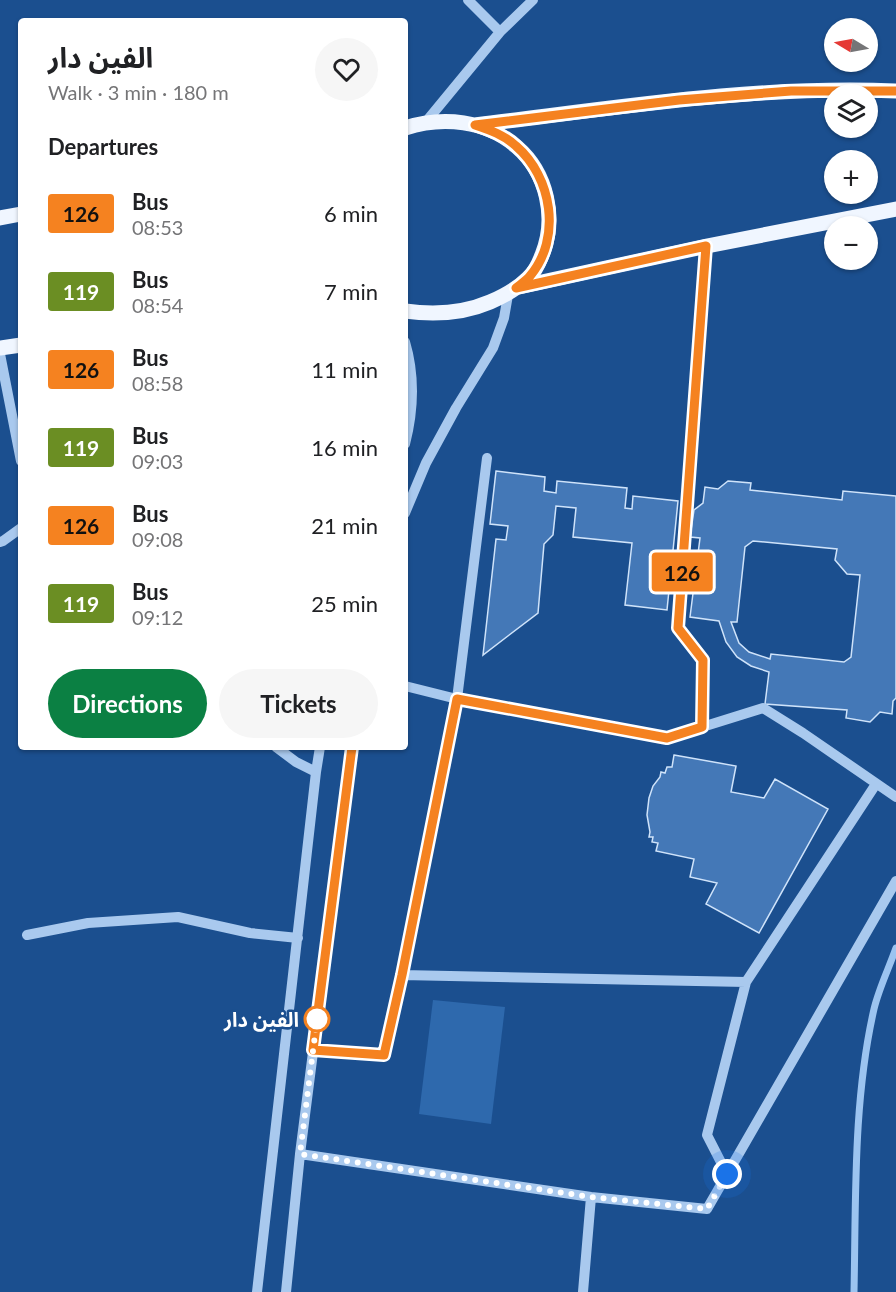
<!DOCTYPE html>
<html lang="en">
<head>
<meta charset="utf-8">
<style>
	:root { --surface:#fff; --page:#f6f6f6; --text:#202124; --muted:#757577; --accent:#0b8043 }
	body { margin:0; font-family:Lato,"Noto Sans Arabic",sans-serif; background:var(--page); color:var(--text); height:100vh; display:flex; flex-direction:column; font-size:22px; white-space:nowrap }
	* { box-sizing:border-box; margin:0 }
	p { font-size:20px; color:var(--muted) }
	.icon { flex:none; width:33px; height:33px; fill:none; stroke:currentColor; stroke-width:2; stroke-linecap:round; stroke-linejoin:round }
	.map { position:relative; flex:1; overflow:hidden }
	.drawer { position:absolute; left:18px; top:18px; width:390px; height:732px; display:flex; flex-direction:column; background:var(--surface); border-radius:6px; box-shadow:0 2px 4px #0004 }
	.drawer>* { flex:none }
	.badge { padding:0 12px; border-radius:4px; font-size:21px; line-height:39px }
	.needle { width:39px; rotate:280deg }
	.buttons { position:absolute; left:824px; top:18px; display:grid; gap:12px }
	.buttons a { display:grid; place-items:center; width:54px; height:54px; border-radius:50%; background:var(--surface); box-shadow:0 2px 4px #0004; font-size:30px }
	.you { position:absolute; width:30px; height:30px; margin:-15px; border:4px solid #fff; border-radius:50%; background:#1a73e8; box-shadow:0 0 0 9px #1a73e833 }
	.map>.badge { position:absolute; translate:-50% -50%; box-shadow:0 0 0 3px #fff }
	h2 { padding:0 30px; font-size:22px; line-height:54px }
	.round { display:grid; place-items:center; flex:none; width:63px; height:63px; border-radius:32px; background:var(--page) }
	.headline { display:flex; align-items:center; justify-content:space-between; height:102px; padding:0 30px }
	h1 { font-size:28px; font-weight:700; line-height:45px }
	.action { display:flex; gap:12px; margin-top:auto; padding:12px 30px }
	.action a { flex:1; height:69px; border-radius:36px; background:var(--accent); color:#fff; font-size:24px; font-weight:700; line-height:69px; text-align:center }
	.action a+a { background:var(--page); color:var(--text) }
	ul { padding:0; list-style:none }
	li { display:flex; align-items:center; gap:18px; height:78px; padding:0 30px }
	li div { flex:1 }
	li b { display:block; font-size:22px }
	li em { font-style:normal }
	li .badge { min-width:66px; font-weight:700; text-align:center }
	.map>svg:first-child { display:block }
</style>
</head>
<body>
<div class="map">
<svg width="896" height="1292" viewBox="0 0 896 1292">
	<rect width="100%" height="100%" fill="#1b4f8f"/>
	<!-- green -->
	<path fill="#2e69ad" d="M433 1000 505 1007 491 1124 419 1114Z"/>
	<g fill="none" stroke-linecap="round" stroke-linejoin="round">
		<!-- stream -->
		<path stroke="#9cc4f0" stroke-width="7" d="M854 1292C856 1198 853 1101 874 1009 879 988 889 968 896 948"/>
	</g>
	<!-- building -->
	<path fill="#4478b7" stroke="#cfe3fa" stroke-width="1.5" fill-rule="evenodd" d="M496 471 545 477 544 491 556 493 557 481 627 488 625 508 632 509 633 496 678 501 667 610 625 605 632 543 573 537 576 508 556 506 553 535 544 544 538 613 483 655 496 539 506 540 508 526 490 524Z
		M728 481 751 483 750 490 842 500 843 491 896 496V698L893 701 892 714 880 712 870 722 846 718 847 710 765 704 769 672 751 666 737 657 726 642 719 621 690 617 700 538 690 537 694 510 703 503 705 487 718 489ZM753 541 837 549 835 560 847 574 860 575 851 657 844 662 771 654 770 659 749 652 739 643 731 622H737L745 547Z
		M674 755 736 766 731 792 764 798 775 779 828 809 759 933 706 904 717 883 690 877 694 859 656 851 658 843 652 842 653 837H649L650 832 647 815 649 798 653 786 660 777 661 772 665 773 667 767H672Z"/>
	<g fill="none" stroke-linecap="round" stroke-linejoin="round">
		<!-- minor -->
		<path stroke="#a9c9ee" stroke-width="10" d="M500 32 533 0
			M425 123 500 32 468 0
			M405 342C415 376 414 409 405 444
			M0 354 21 461
			M405 513 426 463 456 408 493 348 504 318 508 295
			M0 542 3 541 21 528
			M405 686 457 699 667 738 763 708 803 733 896 797
			M702 727 703 660 678 628 707 246
			M276 747 296 762 316 772
			M27 935 88 923 178 917 250 933 298 938
			M402 975 746 982 876 784
			M313 1050 384 1055 402 975 457 699 487 458
			M300 1154 591 1197 707 1209 896 881
			M727 1174 707 1135 746 982
			M257 1292 316 772 320 747
			M286 1292 300 1154 352 747
			M583 1292 591 1197"/>
		<!-- major -->
		<path stroke="#f0f6ff" stroke-width="15" d="M475 125C615 108 755 85 896 91
			M405 128C442 116 487 120 517 147 547 173 557 218 542 255 539 263 535 272 528 278 517 289 504 296 490 302 462 314 434 315 405 311
			M0 218 21 214
			M519 287 707 246 896 209
			M0 348 21 345"/>
	</g>
	<g fill="none" stroke-linecap="round" stroke-linejoin="round">
		<!-- line casing -->
		<g stroke="#fff" stroke-width="14">
			<path id="line" d="M352 747 313 1050 384 1055 402 975 457 699 667 738 702 727 703 660 678 628 706 246 516 288C521 284 527 280 530 276 562 238 552 177 516 146 504 135 490 130 475 125L679 100 791 91H896"/>
		</g>
		<!-- line -->
		<use href="#line" stroke="#f58220" stroke-width="9"/>
		<!-- walk -->
		<path stroke="#fff" stroke-width="6" stroke-dasharray="0 10.8" d="M317 1019 300 1154 591 1197 707 1209 727 1174"/>
	</g>
	<!-- markers -->
	<circle fill="#fff" stroke="#f58220" stroke-width="3" cx="317" cy="1019" r="12"/>
	<g text-anchor="middle" dominant-baseline="central" stroke-width="5" stroke-linejoin="round" paint-order="stroke">
		<!-- stop labels -->
		<g font-size="20" font-weight="bold" fill="#fff" stroke="#1b4f8f" text-anchor="end">
			<text x="299" y="1019">الفين دار</text>
		</g>
	</g>
</svg>
<div class="buttons">
<a><svg class="needle" viewBox="-14 -14 28 28"><path d="M0-13l5 13h-10z" fill="#e53935"/><path d="M0 13l5-13h-10z" fill="#757577"/></svg></a>
<a><svg class="icon" aria-label="layers" viewBox="0 0 24 24"><path d="M12 4l9 5-9 5-9-5zM3 14l9 5 9-5"/></svg></a>
<a>+</a>
<a>−</a>
</div>
<div class="you" style="left:727px;top:1174px"></div>
<b class="badge" style="left:682px;top:572px;background:#f58220;color:#111">126</b>
<section class="drawer">
<div class="headline"><div><h1>الفين دار</h1><p>Walk · 3 min · 180 m</p></div><a class="round"><svg class="icon" aria-label="heart" viewBox="0 0 24 24"><path d="M12 20l-8-8c-3-5 5-10 8-4 3-6 11-1 8 4z"/></svg></a></div>
<h2>Departures</h2>
<ul>
<li><span class="badge" style="background:#f58220;color:#111">126</span><div><b>Bus</b><p>08:53</p></div><em>6 min</em></li>
<li><span class="badge" style="background:#6b8e23;color:#fff">119</span><div><b>Bus</b><p>08:54</p></div><em>7 min</em></li>
<li><span class="badge" style="background:#f58220;color:#111">126</span><div><b>Bus</b><p>08:58</p></div><em>11 min</em></li>
<li><span class="badge" style="background:#6b8e23;color:#fff">119</span><div><b>Bus</b><p>09:03</p></div><em>16 min</em></li>
<li><span class="badge" style="background:#f58220;color:#111">126</span><div><b>Bus</b><p>09:08</p></div><em>21 min</em></li>
<li><span class="badge" style="background:#6b8e23;color:#fff">119</span><div><b>Bus</b><p>09:12</p></div><em>25 min</em></li>
</ul>
<div class="action"><a>Directions</a><a>Tickets</a></div>
</section>
</div>
</body>
</html>
